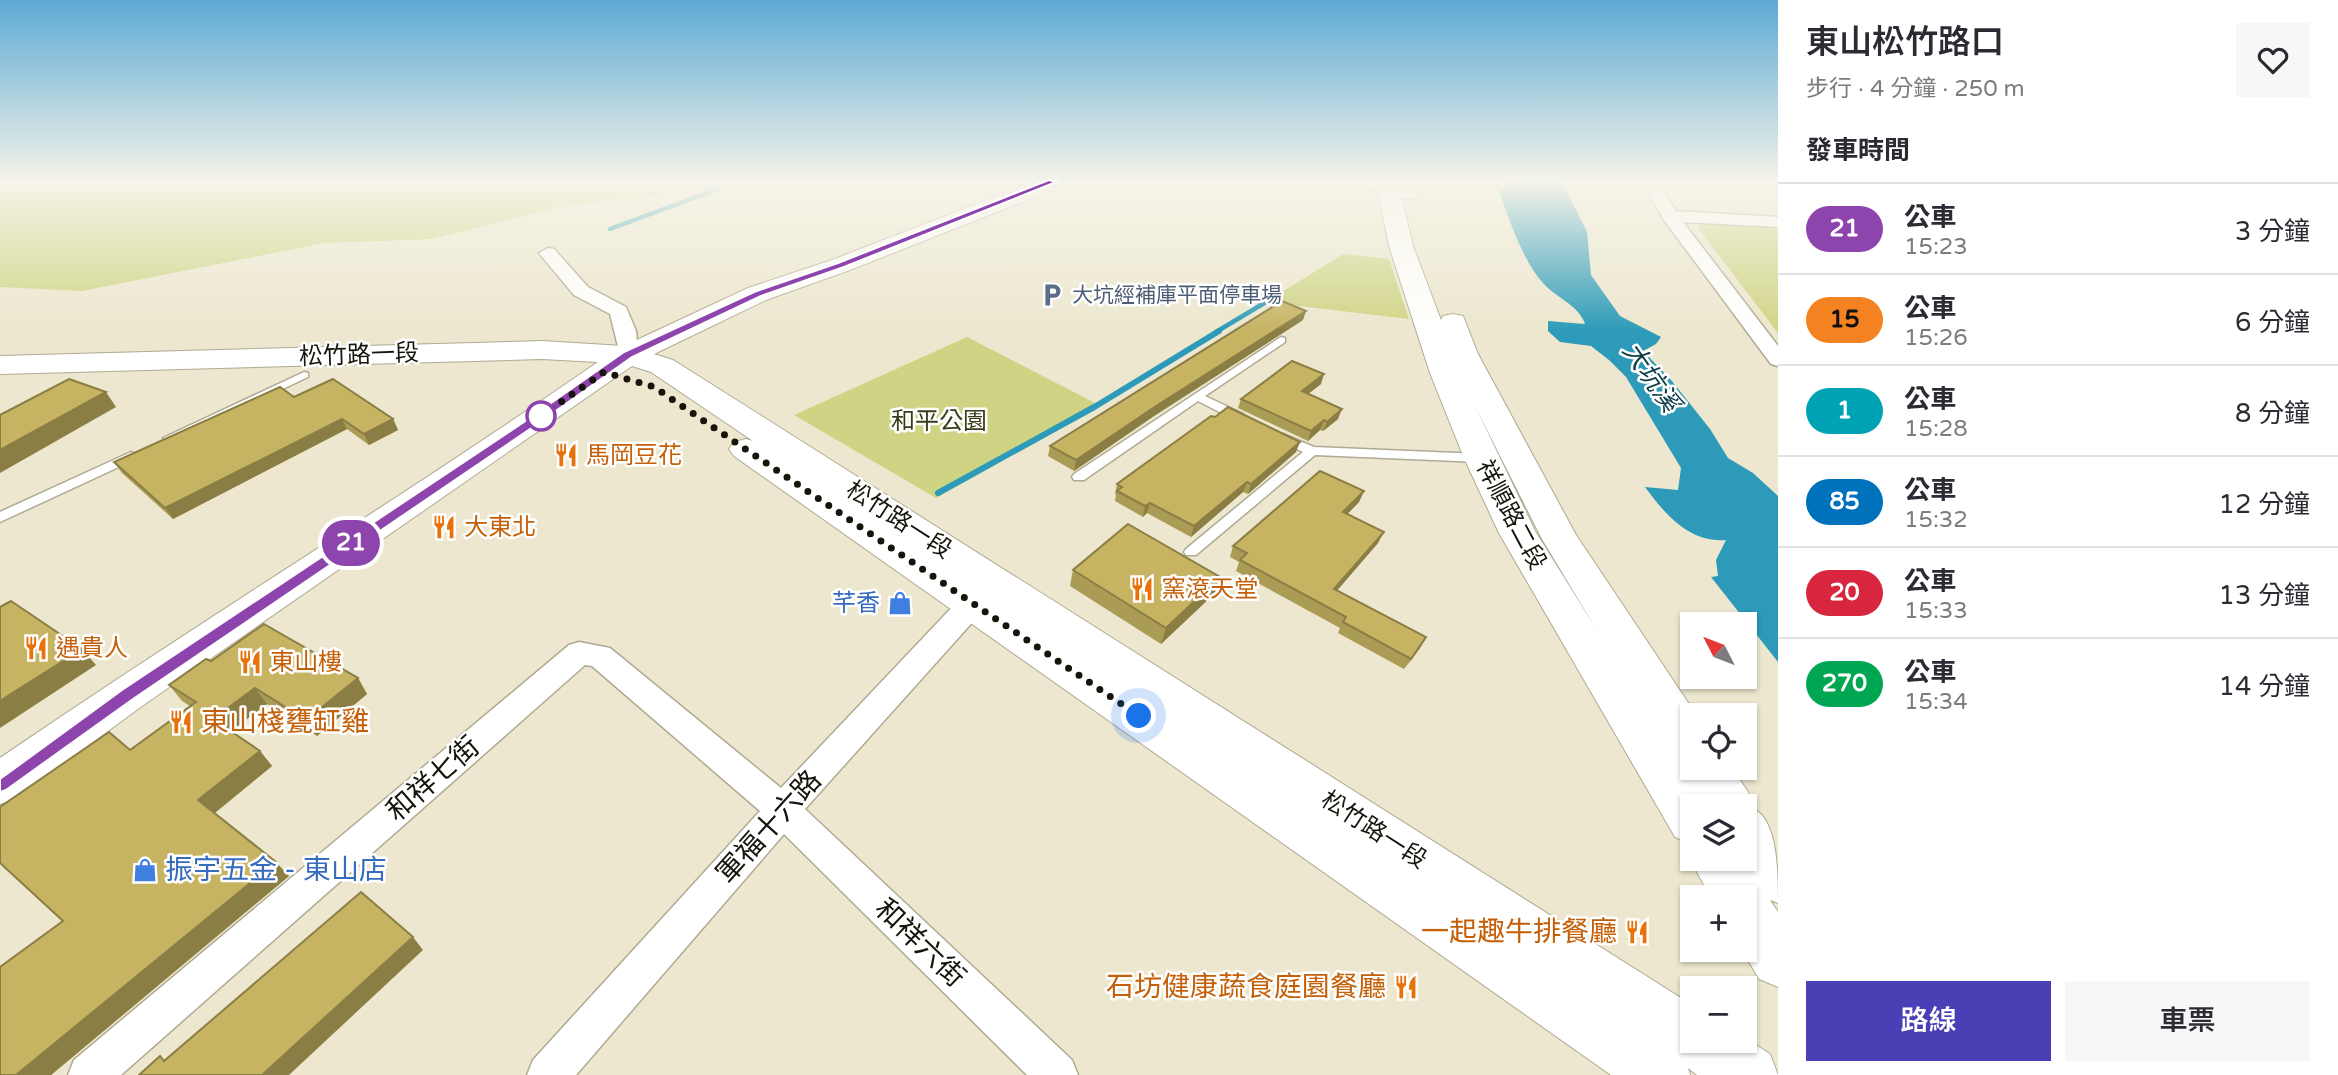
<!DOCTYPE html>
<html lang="zh-TW">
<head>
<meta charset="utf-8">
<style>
	:root { --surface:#fff; --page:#f7f7f7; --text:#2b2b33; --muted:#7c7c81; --line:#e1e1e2; --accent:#4b3fb6 }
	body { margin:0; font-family:"Varela Round","Noto Sans TC",sans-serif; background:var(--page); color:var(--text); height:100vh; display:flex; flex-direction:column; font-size:26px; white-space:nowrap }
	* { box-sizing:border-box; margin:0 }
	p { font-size:23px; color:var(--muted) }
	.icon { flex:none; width:38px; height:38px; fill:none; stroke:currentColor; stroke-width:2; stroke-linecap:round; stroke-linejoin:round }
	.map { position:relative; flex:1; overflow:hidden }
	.drawer { display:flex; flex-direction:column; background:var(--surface); width:560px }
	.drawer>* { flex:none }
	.badge { padding:0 14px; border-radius:23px; font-size:24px; line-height:46px }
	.needle { width:46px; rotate:312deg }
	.controls { position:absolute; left:1680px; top:612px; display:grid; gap:14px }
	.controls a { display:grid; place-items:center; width:77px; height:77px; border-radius:0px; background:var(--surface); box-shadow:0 2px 5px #0004; font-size:35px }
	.you { position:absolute; width:35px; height:35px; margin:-18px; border:5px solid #fff; border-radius:50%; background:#1a73e8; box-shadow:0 0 0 10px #1a73e833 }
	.map>.badge { position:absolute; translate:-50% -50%; box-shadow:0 0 0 4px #fff }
	h2 { padding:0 28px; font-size:26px; line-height:63px }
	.round { display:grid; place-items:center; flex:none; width:74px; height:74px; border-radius:0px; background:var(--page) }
	.headline { display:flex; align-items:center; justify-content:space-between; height:119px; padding:0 28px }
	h1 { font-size:33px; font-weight:600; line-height:52px }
	.primary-button { display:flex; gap:14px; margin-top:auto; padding:14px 28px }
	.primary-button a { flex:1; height:80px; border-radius:0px; background:var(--accent); color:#fff; font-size:28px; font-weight:600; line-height:80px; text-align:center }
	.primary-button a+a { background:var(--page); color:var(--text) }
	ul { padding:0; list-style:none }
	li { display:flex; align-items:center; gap:21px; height:91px; padding:0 28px; border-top:2px solid var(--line) }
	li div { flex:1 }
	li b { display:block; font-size:26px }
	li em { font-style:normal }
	li .badge { min-width:77px; font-weight:700; text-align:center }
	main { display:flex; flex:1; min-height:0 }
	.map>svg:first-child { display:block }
</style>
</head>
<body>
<main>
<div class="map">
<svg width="1778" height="1075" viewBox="0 0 1778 1075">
	<rect width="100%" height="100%" fill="#ece7ce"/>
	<!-- green -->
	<path fill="#cfd484" d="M0 182H762L565 206 432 239 324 243 82 291 0 287Z
		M1701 222 1760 224 1778 230V333L1698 228Z
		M1343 254 1389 259 1409 319 1266 302Z
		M967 337 1101 406 936 498 794 415Z"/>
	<!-- water -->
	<path fill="#2c9ab8" d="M1503 182H1564L1565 188 1587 232 1591 275 1620 316 1661 337 1656 344 1643 351 1671 380 1710 429 1728 458 1753 473 1778 496V662L1711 577 1718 576 1716 560 1726 540C1689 543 1665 514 1645 487L1678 490 1681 468 1626 377 1609 360 1591 346 1560 342 1548 331V321L1585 324C1579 305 1556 298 1543 283 1522 260 1509 218 1498 189H1506Z"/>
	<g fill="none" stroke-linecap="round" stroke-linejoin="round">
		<!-- stream-far1 -->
		<path stroke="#2c9ab8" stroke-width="4.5" d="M610 229 718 189 722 182
			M1216 332 1266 302"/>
		<!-- stream -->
		<path stroke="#2c9ab8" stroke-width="6" d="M938 493 1096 406 1219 331"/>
		<!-- lane casing -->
		<g stroke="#afaa92" stroke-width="3">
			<path id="lane" d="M1281 337 1285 338V342L1205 396 1243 414 1245 417 1243 420H1235L1198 401 1084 480H1074L1072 477 1074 474Z
				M304 372 308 373V377L173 441 169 442 163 438Z
				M1283 434 1314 447 1480 454 1486 458 1480 462 1315 455 1196 555H1186L1184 552 1186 549 1303 452 1279 441 1277 438Z
				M131 452 137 456 136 459 0 522V512Z"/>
		</g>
		<!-- street casing -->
		<g stroke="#afaa92" stroke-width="3">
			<path id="street" d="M1346 182H1375L1417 191 1419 194 1411 199 1348 185Z
				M1642 182H1658L1676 211 1778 217V227L1683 222 1778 346V366L1771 364 1664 220Z
				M548 248 554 249 588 287 626 307 636 331 638 355 635 359H621L610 314 574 295 539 253Z
				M985 580 995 583 999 590 995 597 805 809 1072 1060 1078 1075H1027L784 834 576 1075H527L533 1060 760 811 592 666 585 665 121 1075H68L74 1060 569 645 579 642 610 648 781 788 975 583Z"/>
		</g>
		<!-- secondary casing -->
		<g stroke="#afaa92" stroke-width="2">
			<path id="secondary" d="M1033 182H1063L1060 187 850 270 766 300 654 354 673 360 1692 1005V1041H1745V1038L1770 1054 1778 1075H1697L1688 1068 1690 1075H1611L734 456 729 449 734 442 746 439 753 441 651 372 632 366 142 706 17 798 0 804V758C197 623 402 498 598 362L542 359 0 374V356L542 341 624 346 748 288 832 260Z
				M1376 182H1398L1413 246 1441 320 1443 316 1453 314 1463 316 1478 354 1576 535 1697 716H1692V768H1732L1748 792 1754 809C1778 821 1778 874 1778 903L1770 900 1778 912V987L1759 979 1742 950H1745V898H1711L1690 859 1692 854V859H1745V807H1692V844L1675 837 1499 533 1464 458 1430 373 1389 246ZM1476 408 1542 539 1598 632 1535 531Z"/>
		</g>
		<!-- lane -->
		<use href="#lane" fill="#fff" fill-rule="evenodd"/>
		<!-- street -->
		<use href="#street" fill="#fff" fill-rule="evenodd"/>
		<!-- secondary -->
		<use href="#secondary" fill="#fff" fill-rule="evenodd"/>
	</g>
	<!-- wall -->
	<path fill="#aa9b55" d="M1303 320 1154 416 1074 471 1048 456 1050 446Z
		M1321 384 1308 394 1338 419 1323 431 1320 430 1308 441 1238 408 1241 399Z
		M294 397 393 419 398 430 369 445 347 429 173 519 122 473 114 462Z
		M1296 452 1248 494 1243 492 1191 537 1147 513 1143 517 1115 501 1116 495 1115 494 1117 484Z
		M1364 491 1359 502 1347 514 1378 543 1337 590 1420 648 1404 669 1338 633 1340 628 1236 571 1239 562 1230 557 1233 546Z
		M1073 570 1220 577 1215 593 1161 644 1070 586Z
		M211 661 358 678 367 694 317 736 267 704 231 731 260 751 272 766 215 813 289 876 51 1075H0L63 921 130 750 190 706 182 701 169 685Z"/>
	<!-- shaded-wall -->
	<path fill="#8b7e45" d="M1306 311 1303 320 1154 416 1074 471 1076 460 1156 406Z
		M1324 374 1321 384 1299 401 1302 391Z
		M106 392 116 407 0 473V450Z
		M1342 409 1338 419 1323 431 1327 422Z
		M342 419 347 429 173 519 165 508Z
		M393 419 398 430 369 445 364 434Z
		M1324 420 1320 430 1308 441 1311 431Z
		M1300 442 1296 452 1248 494 1251 484Z
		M1247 482 1243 492 1191 537 1194 526Z
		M1364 491 1359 502 1339 523 1343 512Z
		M1150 503 1147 513 1143 517 1145 506Z
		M1384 532 1378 543 1329 600 1334 589Z
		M1220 577 1215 593 1161 644 1166 628Z
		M1426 637 1420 648 1404 669 1411 659Z
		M82 649 96 665 0 728V701Z
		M358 678 367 694 317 736 306 720Z
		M255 688 267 704 226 735 213 719Z
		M260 751 272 766 212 815 198 800Z
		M276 862 289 876 51 1075H16Z
		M413 937 423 950 289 1075H262Z"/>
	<!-- building -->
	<path fill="#c6b463" stroke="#8b7e45" stroke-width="2" d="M1282 301 1306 311 1156 406 1076 460 1050 446Z
		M1292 361 1324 374 1302 391 1342 409 1327 422 1324 420 1311 431 1241 399Z
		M69 379 106 392 0 450V415Z
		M333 379 393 419 364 434 342 419 165 508 114 462 280 387 294 397Z
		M1228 407 1300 442 1251 484 1247 482 1194 526 1150 503 1145 506 1117 491 1122 487 1117 484 1211 416 1215 417Z
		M1320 471 1364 491 1343 512 1384 532 1334 589 1426 637 1411 659 1343 622 1346 617 1240 560 1247 553 1233 546Z
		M1128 524 1220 577 1166 628 1073 570Z
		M11 601 82 649 0 701V607Z
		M264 624 358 678 306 720 255 688 213 719 260 751 198 800 276 862 16 1075H0V967L63 921 0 863V807L109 732 130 750 196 702 169 685 206 659 211 661Z
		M361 892 413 937 262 1075H139L160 1056 164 1061Z"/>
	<!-- sky -->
	<linearGradient id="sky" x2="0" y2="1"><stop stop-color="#5daad5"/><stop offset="0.55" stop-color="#f6f4e9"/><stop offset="1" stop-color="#f6f4e9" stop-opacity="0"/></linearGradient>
	<rect width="1778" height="332" fill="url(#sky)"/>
	<!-- line -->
	<path fill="#8e44ad" stroke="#fff" stroke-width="2" d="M1049 180 1056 182 844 267 761 296 632 357 533 427 133 699 6 790 0 792V779L122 690 524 422 624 352 754 292 838 263Z"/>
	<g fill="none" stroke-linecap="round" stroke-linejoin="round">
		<!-- walk -->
		<path stroke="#16140b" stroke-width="7" stroke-dasharray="0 12.6" d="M541 416 604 372 654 387 1139 716"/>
	</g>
	<!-- icons -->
	<defs>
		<g id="parking-bare" transform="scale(1.89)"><path d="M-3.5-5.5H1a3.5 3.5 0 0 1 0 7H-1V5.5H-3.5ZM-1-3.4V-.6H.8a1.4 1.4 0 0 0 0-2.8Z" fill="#5c6f8a" stroke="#fff" stroke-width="2.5" paint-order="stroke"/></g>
		<g id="restaurant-bare" transform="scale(1.89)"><path d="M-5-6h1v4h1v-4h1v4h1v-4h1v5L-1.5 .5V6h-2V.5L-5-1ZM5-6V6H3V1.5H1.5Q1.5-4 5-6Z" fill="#e8710a" stroke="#fff" stroke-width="2.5" paint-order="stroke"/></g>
		<g id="shop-bare" transform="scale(1.89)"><path d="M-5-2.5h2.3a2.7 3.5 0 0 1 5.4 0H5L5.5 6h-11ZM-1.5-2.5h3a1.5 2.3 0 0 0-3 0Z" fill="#3f7fe0" stroke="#fff" stroke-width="2.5" paint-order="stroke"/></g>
	</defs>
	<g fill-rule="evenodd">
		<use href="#parking-bare" x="1052" y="295"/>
		<use href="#restaurant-bare" x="566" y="455"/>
		<use href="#restaurant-bare" x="444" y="527"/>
		<use href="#restaurant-bare" x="1142" y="589"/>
		<use href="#shop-bare" x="900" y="603"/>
		<use href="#restaurant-bare" x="36" y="648"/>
		<use href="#restaurant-bare" x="250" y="662"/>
		<use href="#restaurant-bare" x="181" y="722"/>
		<use href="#shop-bare" x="145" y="870"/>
		<use href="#restaurant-bare" x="1637" y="932"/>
		<use href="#restaurant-bare" x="1406" y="987"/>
	</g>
	<!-- markers -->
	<circle fill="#fff" stroke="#8e44ad" stroke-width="3.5" cx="541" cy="416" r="14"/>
	<g text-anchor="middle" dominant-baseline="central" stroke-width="5" stroke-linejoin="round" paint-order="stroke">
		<!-- far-service labels -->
		<g font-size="21" fill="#4e5e75" stroke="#fff" text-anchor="start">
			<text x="1072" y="295">大坑經補庫平面停車場</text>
		</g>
		<!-- street labels -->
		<g font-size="24" fill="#16140b" stroke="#fff">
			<text transform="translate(359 355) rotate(-2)">松竹路一段</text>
			<text transform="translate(1511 515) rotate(62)">祥順路二段</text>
			<text transform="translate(899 520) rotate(33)">松竹路一段</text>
			<text transform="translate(1374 830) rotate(33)">松竹路一段</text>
		</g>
		<!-- park labels -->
		<g font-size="24" fill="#3a3c19" stroke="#fff">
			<text x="939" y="421">和平公園</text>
		</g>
		<!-- food labels -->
		<g font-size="24" fill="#c56008" stroke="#fff" text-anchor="start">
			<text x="586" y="455">馬岡豆花</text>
			<text x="464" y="527">大東北</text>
			<text x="1162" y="589">窯滾天堂</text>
			<text x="56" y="648">遇貴人</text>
			<text x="270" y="662">東山樓</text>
		</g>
		<!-- shop labels -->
		<g font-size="24" fill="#366cbe" stroke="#fff" text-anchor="end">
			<text x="880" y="603">芊香</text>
		</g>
		<!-- water labels -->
		<g font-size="26" font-style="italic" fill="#0e3d4a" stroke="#fff">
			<text transform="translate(1651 377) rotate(55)">大坑溪</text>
		</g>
		<!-- near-food labels -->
		<g font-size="28" fill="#c56008" stroke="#fff" text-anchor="end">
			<text x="201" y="722" text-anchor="start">東山棧甕缸雞</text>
			<text x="1617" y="932">一起趣牛排餐廳</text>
			<text x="1386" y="987">石坊健康蔬食庭園餐廳</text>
		</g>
		<!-- near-street labels -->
		<g font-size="28" fill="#16140b" stroke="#fff">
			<text transform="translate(433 779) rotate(-41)">和祥七街</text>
			<text transform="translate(769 827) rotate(-48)">軍福十六路</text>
			<text transform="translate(920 943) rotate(44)">和祥六街</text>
		</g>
		<!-- near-shop labels -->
		<g font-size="28" fill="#366cbe" stroke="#fff" text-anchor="start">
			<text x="165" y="870">振宇五金 - 東山店</text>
		</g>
	</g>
</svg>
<div class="controls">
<a><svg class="needle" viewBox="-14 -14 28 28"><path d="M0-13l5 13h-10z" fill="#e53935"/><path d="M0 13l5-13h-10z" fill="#7c7c81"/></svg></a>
<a><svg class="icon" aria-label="locate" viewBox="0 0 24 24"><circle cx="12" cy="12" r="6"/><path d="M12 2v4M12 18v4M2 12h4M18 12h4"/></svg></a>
<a><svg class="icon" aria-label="layers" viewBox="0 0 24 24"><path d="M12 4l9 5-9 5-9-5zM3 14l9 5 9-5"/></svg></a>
<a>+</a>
<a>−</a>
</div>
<div class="you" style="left:1139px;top:716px"></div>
<b class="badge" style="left:351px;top:543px;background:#8e44ad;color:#fff">21</b>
</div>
<section class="drawer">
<div class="headline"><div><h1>東山松竹路口</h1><p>步行 · 4 分鐘 · 250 m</p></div><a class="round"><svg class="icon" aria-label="heart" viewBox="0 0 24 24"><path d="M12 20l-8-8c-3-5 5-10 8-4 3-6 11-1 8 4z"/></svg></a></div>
<h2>發車時間</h2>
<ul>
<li><span class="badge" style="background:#8e44ad;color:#fff">21</span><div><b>公車</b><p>15:23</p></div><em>3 分鐘</em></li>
<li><span class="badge" style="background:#f58220;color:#111">15</span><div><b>公車</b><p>15:26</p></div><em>6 分鐘</em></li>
<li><span class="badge" style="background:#00a3b4;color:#fff">1</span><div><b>公車</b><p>15:28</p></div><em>8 分鐘</em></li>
<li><span class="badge" style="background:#0072bc;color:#fff">85</span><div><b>公車</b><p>15:32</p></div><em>12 分鐘</em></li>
<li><span class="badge" style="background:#d7263d;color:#fff">20</span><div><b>公車</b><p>15:33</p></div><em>13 分鐘</em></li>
<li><span class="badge" style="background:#00a651;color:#fff">270</span><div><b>公車</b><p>15:34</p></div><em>14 分鐘</em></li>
</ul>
<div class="primary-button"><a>路線</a><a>車票</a></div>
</section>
</main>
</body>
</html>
